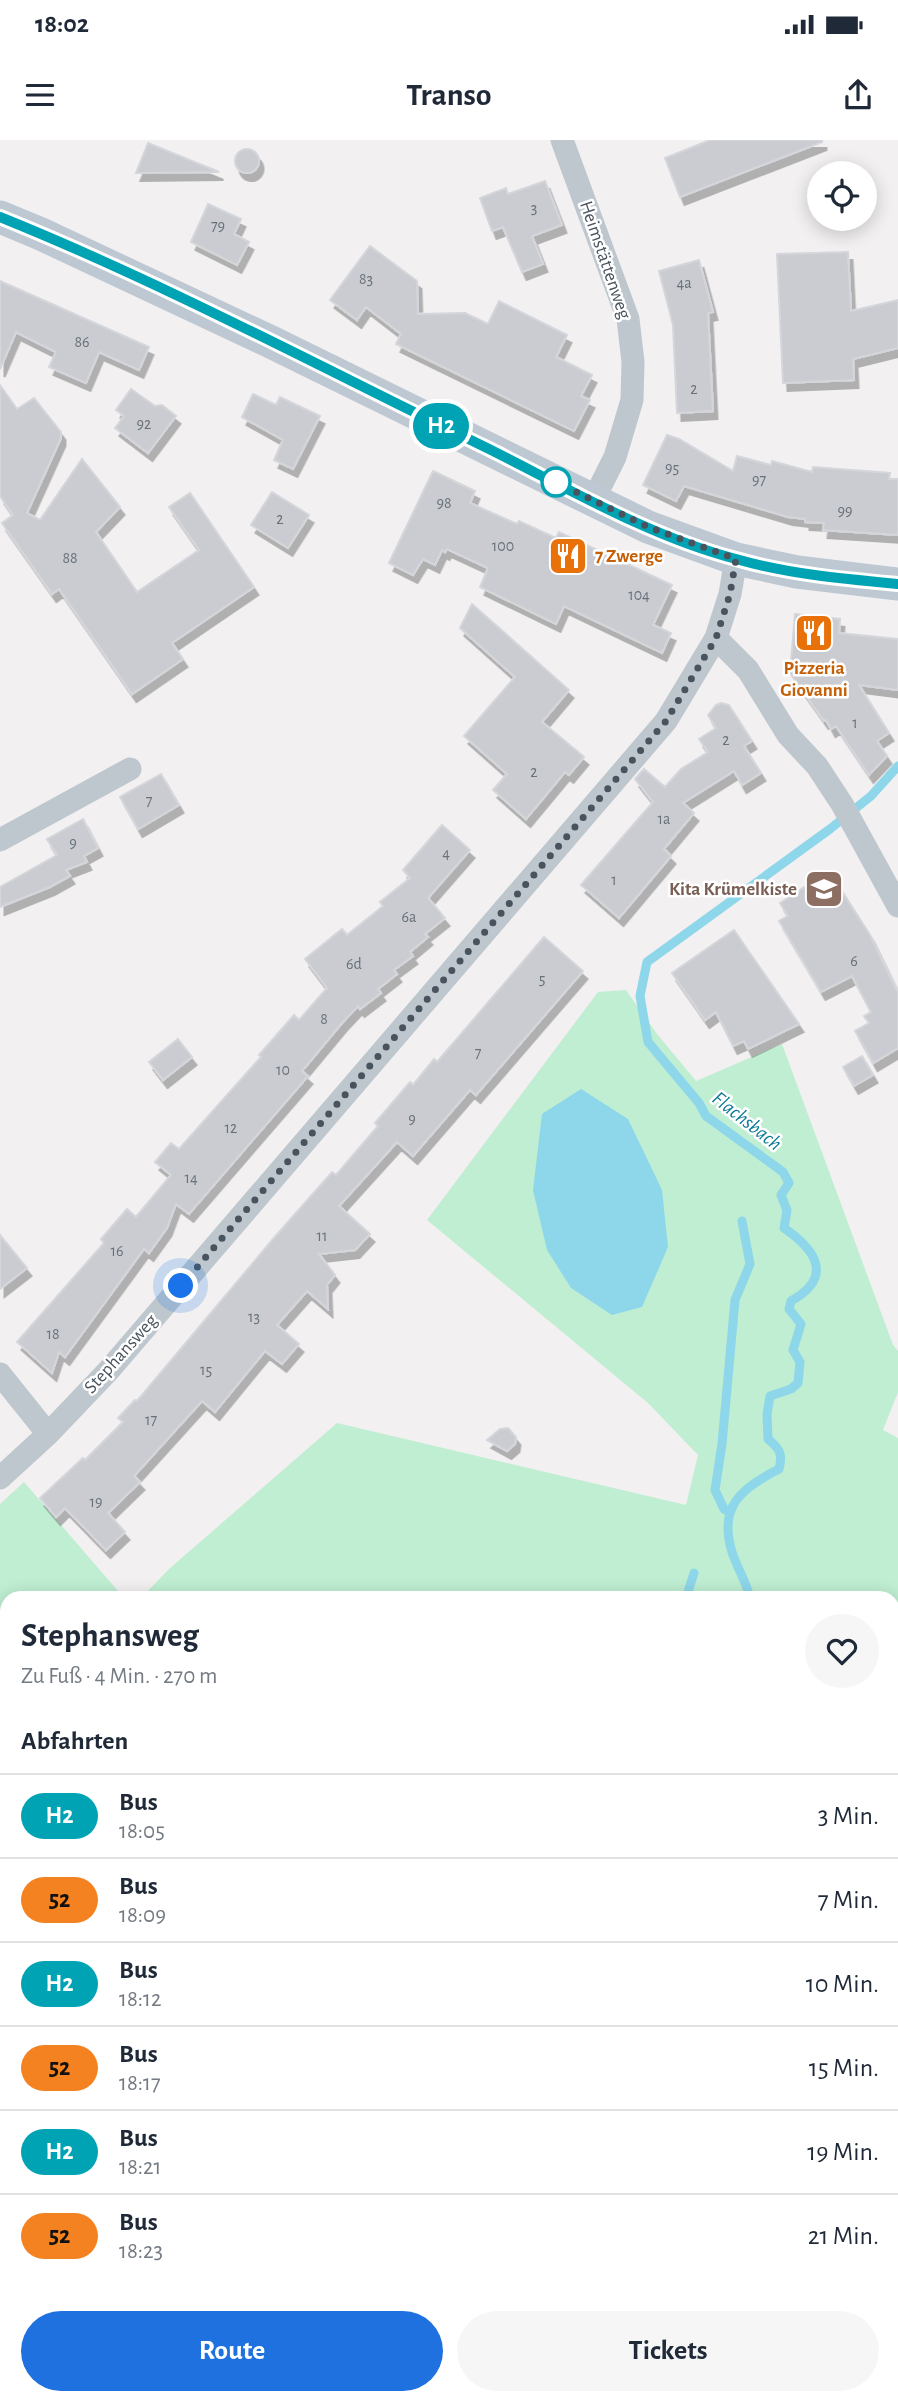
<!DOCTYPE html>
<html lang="de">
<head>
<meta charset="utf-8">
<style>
	:root { --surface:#fff; --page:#f6f6f7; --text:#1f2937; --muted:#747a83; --line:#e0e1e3; --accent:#1e71de }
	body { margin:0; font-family:"Alegreya Sans",sans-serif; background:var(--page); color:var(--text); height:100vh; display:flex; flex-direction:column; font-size:26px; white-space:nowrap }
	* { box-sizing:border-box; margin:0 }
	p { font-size:23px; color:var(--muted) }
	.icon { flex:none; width:38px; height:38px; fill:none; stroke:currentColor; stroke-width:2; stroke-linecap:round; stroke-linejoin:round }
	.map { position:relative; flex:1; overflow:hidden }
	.drawer { position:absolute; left:0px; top:1451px; width:900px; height:814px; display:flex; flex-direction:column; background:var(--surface); border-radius:21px 21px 0 0; box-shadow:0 4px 18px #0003 }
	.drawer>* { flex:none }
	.badge { padding:0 14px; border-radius:23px; font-size:24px; line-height:46px }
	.buttons { position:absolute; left:807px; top:21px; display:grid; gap:14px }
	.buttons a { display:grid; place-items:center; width:70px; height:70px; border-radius:50%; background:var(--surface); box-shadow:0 4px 18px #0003; font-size:35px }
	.you { position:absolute; width:35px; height:35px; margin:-18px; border:5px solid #fff; border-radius:50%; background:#1a73e8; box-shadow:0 0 0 10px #1a73e833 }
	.map>.badge { position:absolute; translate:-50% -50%; box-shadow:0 0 0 4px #fff }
	h2 { padding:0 21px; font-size:26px; line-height:63px }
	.round { display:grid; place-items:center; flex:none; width:74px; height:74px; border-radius:37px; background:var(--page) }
	.summary { display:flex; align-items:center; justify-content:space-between; height:119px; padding:0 21px }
	h1 { font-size:33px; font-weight:700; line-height:52px }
	.cta { display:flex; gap:14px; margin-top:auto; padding:14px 21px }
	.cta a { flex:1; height:80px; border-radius:42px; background:var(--accent); color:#fff; font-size:28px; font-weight:700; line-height:80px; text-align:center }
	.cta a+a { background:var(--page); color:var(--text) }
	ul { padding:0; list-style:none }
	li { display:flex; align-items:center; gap:21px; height:84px; padding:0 21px; border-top:2px solid var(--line) }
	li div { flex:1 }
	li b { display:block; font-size:26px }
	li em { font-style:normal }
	li .badge { min-width:77px; font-weight:700; text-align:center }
	.status { display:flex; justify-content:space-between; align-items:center; height:49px; padding:0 35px; background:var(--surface); direction:ltr }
	.status svg { height:19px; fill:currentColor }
	header { display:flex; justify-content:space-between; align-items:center; height:91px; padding:0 21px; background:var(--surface); font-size:32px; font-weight:700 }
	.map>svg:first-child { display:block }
</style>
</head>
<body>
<div class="status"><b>18:02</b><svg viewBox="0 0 49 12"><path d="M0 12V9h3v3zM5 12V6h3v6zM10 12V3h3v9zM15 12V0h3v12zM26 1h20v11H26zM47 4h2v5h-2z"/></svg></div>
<header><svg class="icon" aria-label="menu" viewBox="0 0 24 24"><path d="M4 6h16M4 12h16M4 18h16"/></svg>Transo<svg class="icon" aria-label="share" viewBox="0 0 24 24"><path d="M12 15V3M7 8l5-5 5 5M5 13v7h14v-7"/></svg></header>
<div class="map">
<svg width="898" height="2263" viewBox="0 0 898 2263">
	<defs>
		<filter id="shadow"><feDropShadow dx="4.5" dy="8" stdDeviation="0" flood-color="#0004"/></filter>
	</defs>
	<rect width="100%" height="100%" fill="#f2f0f0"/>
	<!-- green -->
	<path fill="#bfeed2" d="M626 850 657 894 696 941 782 904 893 1205 898 1211V1252L883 1290 898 1298V1716H892V1458H141L169 1429 337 1283 686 1365 698 1315 648 1263 427 1080 598 852Z
		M24 1342 124 1458H7V1483L0 1472V1364Z
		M7 1596V1822L0 1824V1602Z
		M892 1774H898V2024H892Z
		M7 1897V2183L0 2182V1899Z"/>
	<!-- water -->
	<path fill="#8ed6ea" d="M581 949 628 979 662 1050 668 1107 642 1167 612 1175 571 1148 547 1110 533 1050 542 974Z
		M892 1716H898V1774H893Z
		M7 1822V1897L0 1899V1824Z"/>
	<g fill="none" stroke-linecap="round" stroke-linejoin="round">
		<!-- stream -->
		<path stroke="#8ed6ea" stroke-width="9" d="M730 1373 724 1369 715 1350 722 1304 735 1160 750 1124 742 1081
			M686 1458 694 1433
			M750 1458C746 1441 737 1428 732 1412 718 1367 741 1348 779 1329 783 1314 780 1309 768 1299L767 1274 770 1256 791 1249 798 1243 800 1222 793 1210 801 1184 789 1169 791 1161C834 1137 816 1110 784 1088L787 1070 781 1055 789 1043 783 1032 706 976 699 963 648 902 640 856 647 822 830 689 871 656 898 626"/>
	</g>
	<!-- building -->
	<path fill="#caccd2" stroke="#d4d6db" stroke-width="2" filter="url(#shadow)" d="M710 0H822V2L680 57 665 18Z
		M148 3 219 32 136 33Z
		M235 21a12 12 0 1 1 24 0a12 12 0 1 1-24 0Z
		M545 41 562 85 532 96 543 124 522 132 503 87 492 91 480 58 506 48 508 54Z
		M208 64 241 79 234 94 249 102 237 125 191 102Z
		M370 106 417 141 418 174 465 173 488 184 499 161 567 195 556 217 592 235 581 256 590 260 574 291 396 204 401 194 366 167 357 180 330 160Z
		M848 112 851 171 898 160V208L853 219 854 240 783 243 777 114Z
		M699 120 713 172 708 173 713 271 677 273 673 185 659 131Z
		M0 141 149 207 139 230 99 212 86 243 49 227 56 212 16 192 0 229Z
		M0 245 17 269 34 258 61 292V298L27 373 40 380 82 319 120 367 96 392 137 452 199 410 169 367 190 353 254 447 172 503 183 519 132 554 59 449 52 454 2 383 13 375 0 356Z
		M131 249 155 266 162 265 176 276 148 313 115 288 124 276 116 270Z
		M253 254 276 265 280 257 320 276 293 329 274 320 283 300 242 277Z
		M667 295 679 299 733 331 737 316 771 325 772 321 812 332 813 327 890 333 889 339H898V395L823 390 824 383 805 382V379L788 377 684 346 676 361 643 345Z
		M433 331 475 351 470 363 517 384 519 381 556 398 559 392 672 445 653 485 671 493 662 513 564 466 556 484 480 447 488 428 447 409 445 412 442 410 435 425 423 419 413 435 389 423Z
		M272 352 309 375 288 408 251 385Z
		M472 464 569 550 542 582 584 617 569 635 565 632 526 679 493 650 507 634 464 596 515 537 460 488Z
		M795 474 840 479 839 493 898 499V550L859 545 889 593 877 601 887 616 869 635 836 586 831 589 826 580 824 581 790 533Z
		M721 563 729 565 752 601 744 606 761 633 742 645 734 631 683 663 694 673 664 709 671 716 619 778 581 745 653 662 635 639 644 629 665 647 681 629 708 612 699 599 716 588 708 575 716 565Z
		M161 634 179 665 138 689 120 657Z
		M83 679 98 708 84 716 87 722 66 730 70 736 50 747 0 767V747L57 715 47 699Z
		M442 685 470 710 428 758 445 778 425 794 428 797 410 812 413 816 394 830 397 834 378 849 381 853 360 869 358 866 342 883 302 931 308 936 189 1074 176 1064 167 1088 149 1113 144 1109 65 1217 59 1212 52 1233 17 1202 104 1103 101 1099 127 1069 136 1077 171 1035 155 1022 171 1003 179 1009 261 917 259 915 294 875 299 880 327 848 305 819 342 789 347 795 383 766 380 762 410 738 403 730Z
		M829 731 870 795 898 853V908L873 923 855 891 869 883 864 876 871 872 852 836 821 852 779 781 788 776 780 763Z
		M734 790 799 884 748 909 744 901 733 906 716 872 705 880 672 833Z
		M544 797 583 831 476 955 470 950 413 1016 397 1002 339 1066 370 1094 355 1110 319 1114 335 1135 327 1145 328 1169 307 1151 277 1185 299 1204 282 1224 265 1211 215 1272 202 1261 134 1336 140 1342 108 1373 125 1392 106 1410 65 1368 56 1377 40 1358 83 1318 85 1320 123 1282 118 1278 135 1260 137 1261 273 1099 332 1032 336 1035 378 986 375 983 410 942 413 945 434 919 437 922Z
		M178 899 192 917 163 940 149 922Z
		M862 916 873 935 854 946 843 927Z
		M0 1095 27 1128 0 1149Z
		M508 1288 516 1297 515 1304 507 1311 487 1300 500 1289Z"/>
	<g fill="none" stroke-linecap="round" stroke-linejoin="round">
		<!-- street -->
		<path stroke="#bec7ce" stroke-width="23" d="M562 0 628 179 633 222 632 260 615 317 593 361
			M716 498 748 530 788 595 817 626 842 664 898 766
			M0 700 130 629
			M0 1234 48 1294
			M0 1338 48 1294 109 1230 666 581 716 498 730 454 736 419
			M512 2263 514 2258"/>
		<!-- secondary -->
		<path stroke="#bec8d3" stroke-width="33" d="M0 77 41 94 269 201 648 387 736 419 797 432 898 444"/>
	</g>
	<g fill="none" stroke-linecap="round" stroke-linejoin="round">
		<!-- line casing -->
		<g stroke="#fff" stroke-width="16">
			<path id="line" d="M0 77C166 144 328 231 489 309 567 348 651 397 736 419 788 434 844 439 898 444"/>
		</g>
		<!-- line -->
		<use href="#line" stroke="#00a3b4" stroke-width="10"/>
		<!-- walk -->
		<path stroke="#48535d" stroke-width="7" stroke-dasharray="0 12.6" d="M181 1146 666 581 716 498 730 454 736 419 648 387 556 342"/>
	</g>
	<!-- icons -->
	<defs>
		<g id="restaurant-square" transform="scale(2.0125)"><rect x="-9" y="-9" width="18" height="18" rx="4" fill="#e8710a" stroke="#fff"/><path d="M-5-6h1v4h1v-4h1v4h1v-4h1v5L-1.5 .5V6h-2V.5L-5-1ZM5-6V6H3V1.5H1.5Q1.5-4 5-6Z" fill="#fff"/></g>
		<g id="school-square" transform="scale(2.0125)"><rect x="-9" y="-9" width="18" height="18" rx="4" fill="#8d6e63" stroke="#fff"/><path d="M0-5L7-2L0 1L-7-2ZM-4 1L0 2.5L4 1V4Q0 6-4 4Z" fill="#fff"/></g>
	</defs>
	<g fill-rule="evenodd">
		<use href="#restaurant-square" x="568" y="416"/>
		<use href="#restaurant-square" x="814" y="493"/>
		<use href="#school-square" x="824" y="749"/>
	</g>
	<!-- markers -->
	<circle fill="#fff" stroke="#00a3b4" stroke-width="3.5" cx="556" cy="342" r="14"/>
	<g text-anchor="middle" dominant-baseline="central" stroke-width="5" stroke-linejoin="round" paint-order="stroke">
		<!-- number labels -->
		<g font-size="16" fill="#68717a">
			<text x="534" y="68">3</text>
			<text x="218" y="86">79</text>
			<text x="366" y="139">83</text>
			<text x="684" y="143">4a</text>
			<text x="82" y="202">86</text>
			<text x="694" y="249">2</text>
			<text x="144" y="284">92</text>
			<text x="672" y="328">95</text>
			<text x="759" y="340">97</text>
			<text x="444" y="363">98</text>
			<text x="845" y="371">99</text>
			<text x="280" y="379">2</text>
			<text x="503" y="406">100</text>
			<text x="70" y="418">88</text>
			<text x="639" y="455">104</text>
			<text x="855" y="583">1</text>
			<text x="726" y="600">2</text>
			<text x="534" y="632">2</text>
			<text x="149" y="661">7</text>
			<text x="664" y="679">1a</text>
			<text x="73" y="703">9</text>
			<text x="446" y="713">4</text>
			<text x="614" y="740">1</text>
			<text x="409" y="777">6a</text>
			<text x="854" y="821">6</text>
			<text x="354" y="824">6d</text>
			<text x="542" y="839">5</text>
			<text x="324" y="879">8</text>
			<text x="478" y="913">7</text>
			<text x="283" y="930">10</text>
			<text x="412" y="979">9</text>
			<text x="231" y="988">12</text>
			<text x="191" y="1038">14</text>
			<text x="322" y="1096">11</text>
			<text x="117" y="1111">16</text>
			<text x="254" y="1177">13</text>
			<text x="53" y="1194">18</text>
			<text x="206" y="1230">15</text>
			<text x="151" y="1280">17</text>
			<text x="96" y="1362">19</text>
		</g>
		<!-- street labels -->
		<g font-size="19" fill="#48535d" stroke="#fff">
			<text transform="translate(605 120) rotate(71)">Heimstättenweg</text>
			<text transform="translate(121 1214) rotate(-48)">Stephansweg</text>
		</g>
		<!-- food labels -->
		<g font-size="19" font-weight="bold" fill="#c56008" stroke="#fff" text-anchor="start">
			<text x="595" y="416">7 Zwerge</text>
			<text x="814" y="528" text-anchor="middle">Pizzeria<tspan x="814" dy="22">Giovanni</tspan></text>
		</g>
		<!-- education labels -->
		<g font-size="19" font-weight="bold" fill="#785e54" stroke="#fff" text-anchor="end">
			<text x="797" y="749">Kita Krümelkiste</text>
		</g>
		<!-- water labels -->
		<g font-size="21" font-style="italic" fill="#107b98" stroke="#fff">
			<text transform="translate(747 981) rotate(38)">Flachsbach</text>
		</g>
	</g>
</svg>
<div class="buttons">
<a><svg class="icon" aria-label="locate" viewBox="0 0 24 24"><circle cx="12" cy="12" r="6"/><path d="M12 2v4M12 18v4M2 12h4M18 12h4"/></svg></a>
</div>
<div class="you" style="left:181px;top:1146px"></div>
<b class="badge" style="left:441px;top:286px;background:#00a3b4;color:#fff">H2</b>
<section class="drawer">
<div class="summary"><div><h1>Stephansweg</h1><p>Zu Fuß · 4 Min. · 270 m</p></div><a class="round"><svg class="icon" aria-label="heart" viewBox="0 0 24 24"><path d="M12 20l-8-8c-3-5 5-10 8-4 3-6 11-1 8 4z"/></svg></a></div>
<h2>Abfahrten</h2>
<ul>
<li><span class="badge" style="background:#00a3b4;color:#fff">H2</span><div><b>Bus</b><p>18:05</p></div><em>3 Min.</em></li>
<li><span class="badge" style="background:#f58220;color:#111">52</span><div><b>Bus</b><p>18:09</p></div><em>7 Min.</em></li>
<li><span class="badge" style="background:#00a3b4;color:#fff">H2</span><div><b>Bus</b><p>18:12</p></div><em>10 Min.</em></li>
<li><span class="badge" style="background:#f58220;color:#111">52</span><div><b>Bus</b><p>18:17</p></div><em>15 Min.</em></li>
<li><span class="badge" style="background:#00a3b4;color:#fff">H2</span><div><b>Bus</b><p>18:21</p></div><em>19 Min.</em></li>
<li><span class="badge" style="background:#f58220;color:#111">52</span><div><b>Bus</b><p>18:23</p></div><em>21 Min.</em></li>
</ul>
<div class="cta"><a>Route</a><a>Tickets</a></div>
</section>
</div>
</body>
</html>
